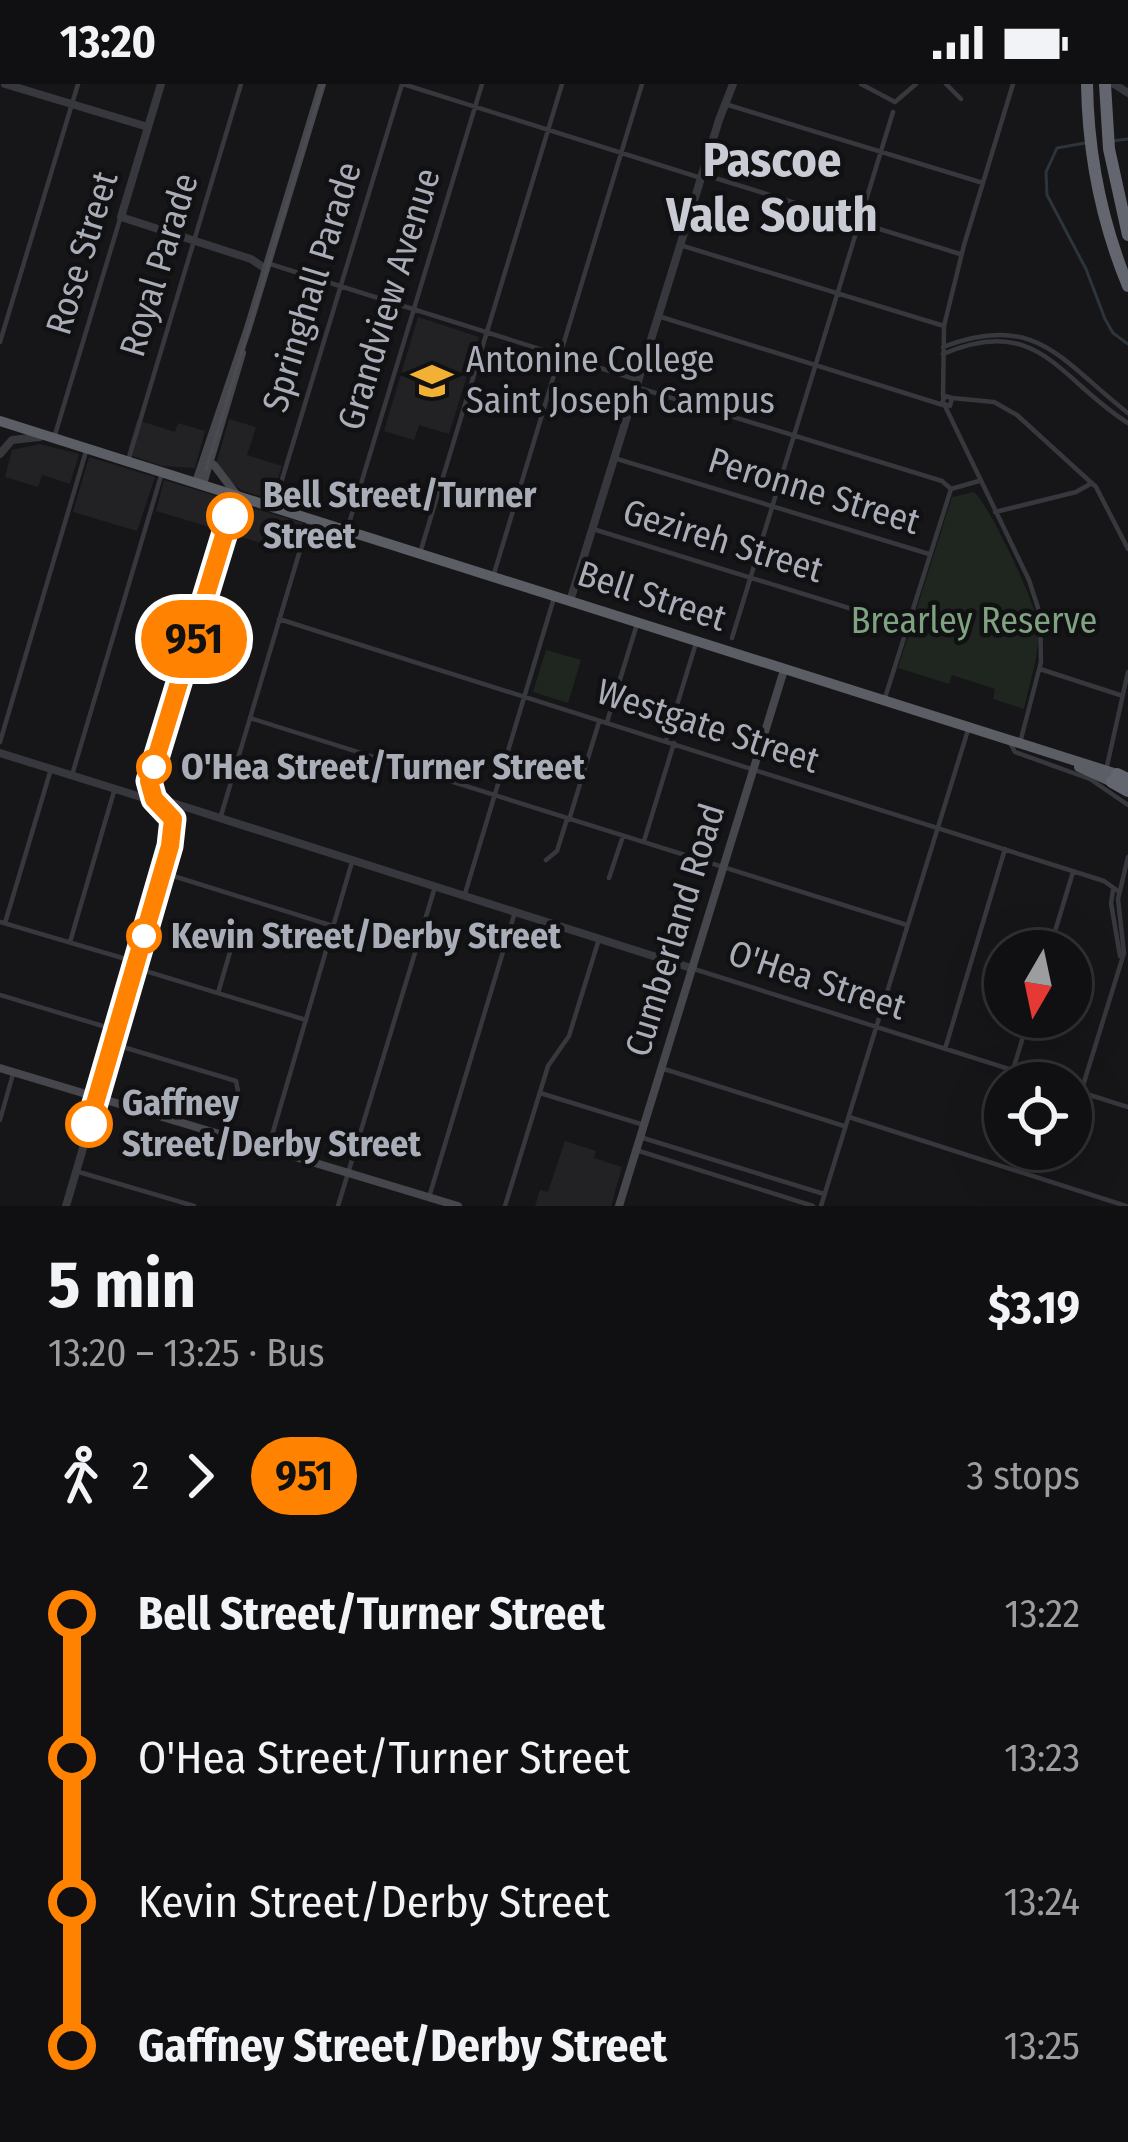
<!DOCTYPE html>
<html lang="en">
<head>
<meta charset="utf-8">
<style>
	:root { --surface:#101012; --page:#19191b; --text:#f1f3f6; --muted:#9c9d9f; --line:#303032 }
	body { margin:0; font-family:"Fira Sans Condensed",sans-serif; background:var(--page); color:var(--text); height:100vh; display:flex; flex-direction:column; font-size:45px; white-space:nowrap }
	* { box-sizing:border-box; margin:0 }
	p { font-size:39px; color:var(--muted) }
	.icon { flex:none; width:66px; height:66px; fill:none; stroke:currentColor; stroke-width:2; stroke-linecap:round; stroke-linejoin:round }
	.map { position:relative; height:1122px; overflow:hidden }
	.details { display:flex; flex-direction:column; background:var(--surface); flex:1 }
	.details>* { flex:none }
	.badge { padding:0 24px; border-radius:39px; font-size:42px; line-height:78px }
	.needle { width:78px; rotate:189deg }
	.tools { position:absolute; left:984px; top:846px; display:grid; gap:24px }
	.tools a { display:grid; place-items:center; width:108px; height:108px; border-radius:50%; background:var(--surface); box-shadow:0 12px 48px #0002,0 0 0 3px var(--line); font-size:60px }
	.map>.badge { position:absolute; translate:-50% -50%; box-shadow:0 0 0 6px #fff }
	.legs { display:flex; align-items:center; gap:18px; height:132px; padding:0 48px; font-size:39px }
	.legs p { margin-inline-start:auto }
	.head { display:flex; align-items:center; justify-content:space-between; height:204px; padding:0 48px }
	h1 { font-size:66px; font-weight:700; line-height:90px }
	ul { padding:0 48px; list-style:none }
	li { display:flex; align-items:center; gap:42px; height:144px; font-size:45px }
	li i { display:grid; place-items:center; width:18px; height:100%; margin:0 15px; background:currentColor }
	li i::after { content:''; width:30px; height:30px; margin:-15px; border:9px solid; border-radius:50%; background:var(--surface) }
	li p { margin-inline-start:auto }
	li:first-child i { background:linear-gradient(#0000 50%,currentColor 0) }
	li:last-child i { background:linear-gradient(currentColor 50%,#0000 0) }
	.status { display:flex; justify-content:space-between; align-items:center; height:84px; padding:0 60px; background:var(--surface); direction:ltr }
	.status svg { height:33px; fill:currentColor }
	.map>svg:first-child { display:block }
</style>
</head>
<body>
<div class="status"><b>13:20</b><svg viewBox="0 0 49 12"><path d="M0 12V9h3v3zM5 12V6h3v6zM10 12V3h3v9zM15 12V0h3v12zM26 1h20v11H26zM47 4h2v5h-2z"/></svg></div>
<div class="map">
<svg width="1128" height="1122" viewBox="0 0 1128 1122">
	<rect width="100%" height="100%" fill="#161618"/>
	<!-- built -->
	<path fill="#222225" d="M418 233 479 253 449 350 419 341 414 356 384 347Z
		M229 335 256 343 247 371 282 382 271 416 241 406 220 389 217 377Z
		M137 336 175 348 178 339 205 347 195 384 162 382 127 370Z
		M40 360 79 370 70 400 42 391 38 403 5 393 12 366Z
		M89 373 155 393 137 447 73 428Z
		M164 396 226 415 216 445 156 427Z
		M243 421 303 439 294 469 234 451Z
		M565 1057 596 1067 594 1074 622 1083 611 1122H535L540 1106 548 1108Z"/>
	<!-- green -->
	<path fill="#1e261f" d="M974 408C989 421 1031 510 1036 533 1043 564 1030 595 1024 625L993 615 995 605 952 591 949 600 898 584 952 413Z
		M546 566 581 576 568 619 533 608Z"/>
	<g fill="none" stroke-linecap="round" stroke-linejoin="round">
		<!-- stream -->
		<path stroke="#2c353c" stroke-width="3" d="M1112 57 1128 55
			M1085 59 1057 64 1046 88 1047 111 1086 185 1105 235 1113 249 1128 260"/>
		<!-- minor -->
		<path stroke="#37383d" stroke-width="4.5" d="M403 0 701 94
			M861 0 895 18 916 0
			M946 0 961 15
			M725 20 983 99
			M702 90 960 170
			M680 161 944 242
			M267 179 638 296
			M658 232 943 321
			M0 258 78 0
			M943 263C1037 227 1061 277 1128 329
			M943 270C1039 229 1058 295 1128 339
			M636 303 942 397 951 405 979 397
			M945 312 952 314 950 322 942 319Z
			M943 313 944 242 964 161 1013 0
			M952 314 994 318 1017 331 1096 403 1128 465
			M945 322 1029 496 1040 530 1041 578 1021 655
			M54 354 120 135
			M614 374 929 470
			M128 377 241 0
			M274 422 402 0
			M995 428 1076 408 1092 399
			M593 445 907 542
			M347 446 482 0
			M420 469 562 0
			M493 493 642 0
			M279 535 1104 797 1118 807
			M732 554 893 28
			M1040 585 1120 611
			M884 617 951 405
			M250 634 907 841
			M607 638 637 540
			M666 657 696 559
			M0 658 87 364
			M1010 659 1015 668 1090 695 1128 721
			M1107 682 1128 588
			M72 691 161 392
			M220 735 309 436
			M569 736 599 638
			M644 757 674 659
			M546 776 557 767 567 735
			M167 790 333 842
			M609 794 623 752
			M1113 806 1111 819 1120 872
			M464 813 554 514
			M0 838 136 878
			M5 839 51 685
			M70 858 115 704
			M1049 867 1073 788
			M691 884 1053 999
			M139 885 306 936
			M218 909 235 851
			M0 911 116 946
			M113 960 236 997 238 1007 225 1052
			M945 965 1005 765
			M661 984 844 1042
			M1013 986 1029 933
			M1071 1005 1128 1023
			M1081 1008 1124 869 1118 815 1128 773
			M540 1009 644 1041
			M849 1033 1126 1122
			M0 1036 13 990
			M640 1053 824 1110
			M268 1065 352 778
			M636 1066 813 1122
			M79 1088 194 1122
			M430 1110 515 828
			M338 1122 435 803
			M505 1122 548 982 569 952 599 855
			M821 1122 968 646"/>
		<!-- tertiary -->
		<path stroke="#37383d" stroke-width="8" d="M5 0 148 43
			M161 0 121 133 251 175 266 185
			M1114 0 1128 9
			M0 370 12 356 40 353
			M570 517 719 36 733 0
			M0 669 157 718
			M151 691 150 706 171 731 173 745
			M173 719 691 884
			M66 1122 178 742 177 725 156 705 154 695 236 412"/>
		<!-- secondary -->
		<path stroke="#45474d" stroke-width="8" d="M214 381 236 410
			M196 398 248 244 322 0
			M203 400 242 269
			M0 984 458 1122
			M619 1122 784 586"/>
		<!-- trunk -->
		<path stroke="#5b5e65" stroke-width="10" d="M0 337 1117 690
			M1079 683 1112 698"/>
		<!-- motorway -->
		<path stroke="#63666e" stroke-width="12" d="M1087 0C1088 69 1102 139 1128 202
			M1105 0 1109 65 1128 151
			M1117 690 1128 695
			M1112 698 1128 707"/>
		<!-- tram -->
		<path stroke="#4a4c52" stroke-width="3" d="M206 386 323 0"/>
	</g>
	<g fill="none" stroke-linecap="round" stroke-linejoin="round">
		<!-- line-1 casing -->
		<g stroke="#fff" stroke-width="27">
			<path id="line-1" d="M89 1040 170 762 173 735 154 715 149 697 230 432"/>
		</g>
		<!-- line-1 -->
		<use href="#line-1" stroke="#ff8200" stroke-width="18"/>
	</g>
	<!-- icons -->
	<defs>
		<g id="school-bare" transform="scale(3.24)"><path d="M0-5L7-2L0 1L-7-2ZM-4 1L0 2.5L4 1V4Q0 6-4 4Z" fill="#f2b134" stroke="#111113" stroke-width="2.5" paint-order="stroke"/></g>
	</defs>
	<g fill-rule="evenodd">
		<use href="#school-bare" x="432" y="297"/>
	</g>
	<!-- markers -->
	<g fill="#fff" stroke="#ff8200" stroke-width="6">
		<circle cx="230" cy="432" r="21"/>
		<circle cx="154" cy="683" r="15"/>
		<circle cx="144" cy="852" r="15"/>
		<circle cx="89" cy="1040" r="21"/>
	</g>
	<g text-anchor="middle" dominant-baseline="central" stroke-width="9" stroke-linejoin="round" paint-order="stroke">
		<!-- street labels -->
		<g font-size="36" fill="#a8adb8" stroke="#111113">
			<text transform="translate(82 169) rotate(-73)">Rose Street</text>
			<text transform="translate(159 181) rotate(-73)">Royal Parade</text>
			<text transform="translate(312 203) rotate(-73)">Springhall Parade</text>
			<text transform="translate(389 215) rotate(-73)">Grandview Avenue</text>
			<text transform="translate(814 407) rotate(17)">Peronne Street</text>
			<text transform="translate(723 457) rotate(17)">Gezireh Street</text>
			<text transform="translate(652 512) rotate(18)">Bell Street</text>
			<text transform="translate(708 642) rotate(18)">Westgate Street</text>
			<text transform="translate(675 846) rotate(-73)">Cumberland Road</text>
			<text transform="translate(817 896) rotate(18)">O'Hea Street</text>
		</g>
		<!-- poi labels -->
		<g font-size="36" fill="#a8adb8" stroke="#111113" text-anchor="start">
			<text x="466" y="276">Antonine College<tspan x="466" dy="41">Saint Joseph Campus</tspan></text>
		</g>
		<!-- stop labels -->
		<g font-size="36" font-weight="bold" fill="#a8adb8" stroke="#111113" text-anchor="start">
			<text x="263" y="411">Bell Street/Turner<tspan x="263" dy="41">Street</tspan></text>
			<text x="181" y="683">O'Hea Street/Turner Street</text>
			<text x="171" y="852">Kevin Street/Derby Street</text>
			<text x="122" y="1019">Gaffney<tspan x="122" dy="41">Street/Derby Street</tspan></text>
		</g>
		<!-- park labels -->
		<g font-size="36" fill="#7fa381" stroke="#111113">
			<text x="974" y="537">Brearley Reserve</text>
		</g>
		<!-- district labels -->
		<g font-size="48" font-weight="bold" fill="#c9ccd4" stroke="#111113">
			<text x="772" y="76">Pascoe<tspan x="772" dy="55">Vale South</tspan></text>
		</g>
	</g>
</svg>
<div class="tools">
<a><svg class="needle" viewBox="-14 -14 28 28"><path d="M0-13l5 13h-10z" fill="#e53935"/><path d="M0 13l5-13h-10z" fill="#9c9d9f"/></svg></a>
<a><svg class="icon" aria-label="locate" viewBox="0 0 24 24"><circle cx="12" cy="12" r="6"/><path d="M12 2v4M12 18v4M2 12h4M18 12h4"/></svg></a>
</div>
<b class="badge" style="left:194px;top:555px;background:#ff8200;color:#111">951</b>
</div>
<section class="details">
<div class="head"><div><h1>5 min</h1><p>13:20 – 13:25 · Bus</p></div><b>$3.19</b></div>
<div class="legs"><svg class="icon" aria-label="walk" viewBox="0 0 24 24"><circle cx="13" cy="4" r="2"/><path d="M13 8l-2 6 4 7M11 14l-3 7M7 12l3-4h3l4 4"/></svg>2<svg class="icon" aria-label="forward" viewBox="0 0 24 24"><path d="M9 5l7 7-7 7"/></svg><b class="badge" style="background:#ff8200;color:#111">951</b><p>3 stops</p></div>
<ul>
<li><i style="color:#ff8200"></i><b>Bell Street/Turner Street</b><p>13:22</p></li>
<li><i style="color:#ff8200"></i><span>O'Hea Street/Turner Street</span><p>13:23</p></li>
<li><i style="color:#ff8200"></i><span>Kevin Street/Derby Street</span><p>13:24</p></li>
<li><i style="color:#ff8200"></i><b>Gaffney Street/Derby Street</b><p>13:25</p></li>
</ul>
</section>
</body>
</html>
